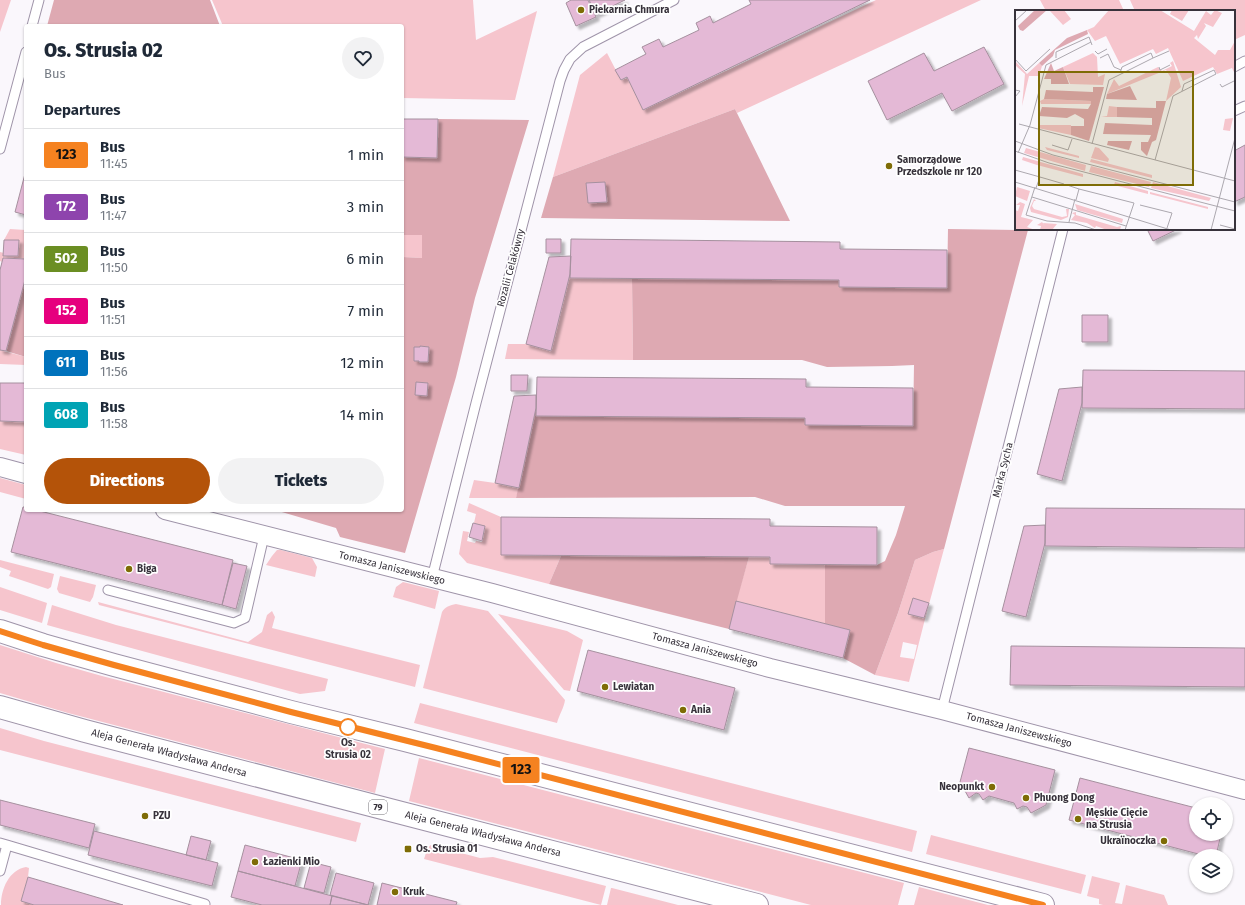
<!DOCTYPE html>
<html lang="en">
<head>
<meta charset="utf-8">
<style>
	:root { --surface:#fff; --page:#f2f2f3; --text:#1f2937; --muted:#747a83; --line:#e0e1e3; --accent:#b45309 }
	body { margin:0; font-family:"Fira Sans",sans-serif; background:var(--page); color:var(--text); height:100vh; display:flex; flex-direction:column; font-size:15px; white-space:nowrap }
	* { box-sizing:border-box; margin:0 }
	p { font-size:13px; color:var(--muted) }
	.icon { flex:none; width:22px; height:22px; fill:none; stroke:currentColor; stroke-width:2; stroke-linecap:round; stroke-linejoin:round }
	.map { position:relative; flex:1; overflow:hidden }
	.side { position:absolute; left:24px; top:24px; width:380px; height:488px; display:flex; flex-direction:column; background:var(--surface); border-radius:4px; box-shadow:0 1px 3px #0004 }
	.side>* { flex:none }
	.badge { padding:0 8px; border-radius:3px; font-size:14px; line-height:26px }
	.fabs { position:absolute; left:1189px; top:797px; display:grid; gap:8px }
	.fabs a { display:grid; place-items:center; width:44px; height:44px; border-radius:50%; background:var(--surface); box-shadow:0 1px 3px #0004; font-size:20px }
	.map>.badge { position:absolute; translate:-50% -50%; box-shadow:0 0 0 2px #fff }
	h2 { padding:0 20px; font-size:15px; line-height:36px }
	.round { display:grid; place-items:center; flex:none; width:42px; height:42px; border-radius:21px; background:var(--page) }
	.summary { display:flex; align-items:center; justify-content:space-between; height:68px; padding:0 20px }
	h1 { font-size:19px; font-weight:800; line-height:30px }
	.cta { display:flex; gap:8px; margin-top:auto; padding:8px 20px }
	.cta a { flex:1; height:46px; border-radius:24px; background:var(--accent); color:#fff; font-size:16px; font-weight:800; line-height:46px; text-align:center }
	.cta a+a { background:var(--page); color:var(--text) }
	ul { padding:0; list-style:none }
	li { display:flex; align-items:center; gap:12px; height:52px; padding:0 20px; border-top:1px solid var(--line) }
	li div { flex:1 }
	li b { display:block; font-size:15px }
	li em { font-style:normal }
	li .badge { min-width:44px; font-weight:700; text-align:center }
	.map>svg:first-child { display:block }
</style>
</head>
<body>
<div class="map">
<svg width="1245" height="905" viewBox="0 0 1245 905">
	<defs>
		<filter id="shadow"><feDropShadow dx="3.5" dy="3.5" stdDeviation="1" flood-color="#0004"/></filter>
	</defs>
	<rect width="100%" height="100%" fill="#faf7fc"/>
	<!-- green -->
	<path fill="#f6c5cd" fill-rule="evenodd" d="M0 0H11L0 32Z
		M212 0H473L476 40 537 11 515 100 402 98V26H223Z
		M876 0H981L737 113 735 109 553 177 580 75 607 53 621 80 628 78 643 110Z
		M1040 0H1119L1124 11H1046Z
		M1130 0H1245V35L1234 40V11H1135Z
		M10 229 26 230 25 259 3 258 2 262 0 261V252L4 253V256H18V241L4 240Z
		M402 235H422V258L402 257Z
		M570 274 632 278 633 360 505 359 508 344H526L551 350Z
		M0 350 26 357V365L0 364Z
		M0 421 26 422V455L0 449Z
		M0 478 26 485V499L0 492Z
		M474 480 495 483 519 488 516 498H469Z
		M469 503 501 517V555L561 556 549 584 467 563 459 554 463 531 469 532 467 541 475 543 476 541 482 542 485 527 474 523 476 514 467 511Z
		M944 549 925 619 909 682 875 675 898 613 915 560 933 552ZM913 599 928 603 924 618 909 614ZM903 642 917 645 914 659 900 657Z
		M277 550H281L312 558 317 567 315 577 266 565 272 556Z
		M749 557H770V564L825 565V624L736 601Z
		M0 560 54 574 51 587 48 589 9 576 11 571 0 567Z
		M60 576 96 585 93 597 90 602 59 593 57 589Z
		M403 582 439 591 435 609 393 597 396 587Z
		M0 587 47 603 42 623 0 610Z
		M98 602 248 642 262 632 267 615 272 611 275 617 272 628 420 665 415 687 99 605Z
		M456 604 488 611 565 700C564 708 559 715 557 723L423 688 442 612C445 607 450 605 456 604Z
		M52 605 116 625 328 679 325 691 300 694 65 630 47 625Z
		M498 614 567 631 583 640 570 691 564 690Z
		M0 645 56 663 102 676 385 749 375 793 68 713 0 693Z
		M420 703 917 831 912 852 414 723Z
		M0 728 44 741 361 823 356 842 0 750Z
		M419 758 904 883 898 905H811L409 801Z
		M931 835 1086 875 1081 894 926 854Z
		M431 845 480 858 493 857 606 886 601 905 424 859 428 847Z
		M26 867 29 868 28 877 21 901 34 905H1C1 889 9 870 26 867Z
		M1092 876 1120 883 1115 903 1122 904 1126 885 1164 895 1168 905H1103L1099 904V899L1087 896Z
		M919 887 988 905H914Z
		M611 888H612L678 905H607Z"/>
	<!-- forest -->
	<path fill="#dea9b2" d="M54 0H210L220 26H47Z
		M735 109 790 221 541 218 553 177Z
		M438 119 529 120 475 298 456 377 405 553 340 537 336 528 275 510H402L403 257 422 258V235H402V157H437Z
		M948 229 1028 230 944 549 933 552 915 560 898 613 875 675 843 658 850 630 825 624V565H877L885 561 896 535 905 506H785L755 497 516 498 536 408 537 416 805 418 913 426 914 365 892 366 827 367 802 360H633L632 278 839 280 840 287 947 288Z
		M25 280H26V357L6 351Z
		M561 556 749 557 729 629 549 584Z"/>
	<!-- building -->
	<path fill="#e4b9d6" stroke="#a5909e" filter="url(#shadow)" d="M571 0H588L596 17 576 26 566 3Z
		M589 0H625L596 14Z
		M749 0H870L643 110 627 77 621 80 615 70 646 54 642 47 659 39 663 47 699 30 696 23 710 16 713 23 751 4Z
		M984 47 1004 84 952 111 942 93 887 120 868 81 924 53 934 71Z
		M402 119H438L437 158 402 157Z
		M1245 145V197L1234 202V151Z
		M26 170V215L15 212Z
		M605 182 607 202 588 203 586 183Z
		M1147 229H1178L1153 241Z
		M546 239H561V253H546Z
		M571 239 840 242V249L947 250V288L839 287V280L570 278Z
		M4 240H19L18 256H3Z
		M571 256 570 274 551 351 526 344 549 257Z
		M3 258 25 259V280L6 351 0 350V270Z
		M1082 315H1108V342H1082Z
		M420 346 429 347 428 362H419V361H414V347H420Z
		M1083 370 1245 371V409L1082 408Z
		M511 375H528L527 391H511Z
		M537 377 806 379V387L913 388V426L805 425V418L536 416Z
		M416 382 428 383 427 396 415 395Z
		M0 383H26V422L0 421Z
		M1082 387V403L1062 481 1037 474 1059 389Z
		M536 395V408L519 488 495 483 514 396Z
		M23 507H26V510H36L233 560 222 605 11 552Z
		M1046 508 1245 509V548L1045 546Z
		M501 517 770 519V526L877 527V565L770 564V557L501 555Z
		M473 523 485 526 482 541 469 537Z
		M1045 525V543L1026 617 1002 611 1024 526Z
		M233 563 247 566 236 609 222 605Z
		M913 598 929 603 924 618 908 614Z
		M736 601 850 630 843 658 729 629Z
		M1011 646 1245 648V687L1010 685Z
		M588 650 735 688 724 730 577 691Z
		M969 748 1055 770 1046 805 1031 813 1027 807 1023 806 1017 809 1014 803 989 796 983 800 979 794 976 793 969 798 960 782Z
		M1080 778 1196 808V834H1221L1216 856H1206L1069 820Z
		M0 800 95 824 89 848 0 825Z
		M94 831 218 863 212 886 88 855Z
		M191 836 211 841 206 860 186 855Z
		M245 845 302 860 295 886 238 871Z
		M311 862 331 867 324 893 304 888Z
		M238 871 332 896 330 905H262L231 897Z
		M336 873 374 883 368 905 330 895Z
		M28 877 123 905H34L21 901Z
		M382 883 457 902 456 905H377Z
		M332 896 368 905H369H330Z"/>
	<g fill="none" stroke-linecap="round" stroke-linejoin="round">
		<!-- lane casing -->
		<g stroke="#9f94a9" stroke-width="11">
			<path id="lane" d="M32 26 39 0
				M1234 67 1245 61
				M1234 111 1245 106
				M0 149 26 52
				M432 578 476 403 560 81 564 70 570 59 583 47 674 0
				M108 590 234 623 245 618 264 536
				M942 710 1063 229
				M0 843 7 845 0 871
				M7 845 205 904"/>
		</g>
		<!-- street casing -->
		<g stroke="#9f94a9" stroke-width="20">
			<path id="street" d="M0 467 26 474
				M165 510 492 593 770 668 942 710 1245 790"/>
		</g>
		<!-- primary casing -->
		<g stroke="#9f94a9" stroke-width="24">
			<path id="primary" d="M0 631 43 645 114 665 291 712 405 740 1043 905
				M0 707 85 731 757 905"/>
		</g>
		<!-- lane -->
		<use href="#lane" stroke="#fff" stroke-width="9"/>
		<!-- street -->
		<use href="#street" stroke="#fff" stroke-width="18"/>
		<!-- primary -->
		<use href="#primary" stroke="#fff" stroke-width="22"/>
	</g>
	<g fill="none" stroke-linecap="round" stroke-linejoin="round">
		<!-- line casing -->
		<g stroke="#fff" stroke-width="9">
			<path id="line" d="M0 631 43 645 114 665 291 712 436 748 1043 905"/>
		</g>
		<!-- line -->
		<use href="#line" stroke="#f58220" stroke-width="6"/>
	</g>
	<!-- markers -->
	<g fill="#7e6c06" stroke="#fff" stroke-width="1.5">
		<circle cx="581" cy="10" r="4"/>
		<circle cx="889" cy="166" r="4"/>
		<circle cx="129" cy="569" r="4"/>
		<circle cx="605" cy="687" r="4"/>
		<circle cx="683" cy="710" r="4"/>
		<circle cx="992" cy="787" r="4"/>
		<circle cx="1026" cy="798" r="4"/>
		<circle cx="145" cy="816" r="4"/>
		<circle cx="1078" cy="819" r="4"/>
		<circle cx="1164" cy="841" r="4"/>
		<rect x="404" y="845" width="8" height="8" rx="2"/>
		<circle cx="255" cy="862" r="4"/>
		<circle cx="395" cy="892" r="4"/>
	</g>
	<circle fill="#fff" stroke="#f58220" stroke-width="2" cx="348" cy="727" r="8"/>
	<g text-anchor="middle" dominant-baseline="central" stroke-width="3.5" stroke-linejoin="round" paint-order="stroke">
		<!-- shield labels -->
		<rect fill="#fff" stroke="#737076" stroke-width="1" x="369" y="800" width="18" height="14" rx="3"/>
		<g font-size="9" font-weight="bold" fill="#37323b">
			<text x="378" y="807">79</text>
		</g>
		<!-- poi labels -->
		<g font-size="10" font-weight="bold" fill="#37323b" stroke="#fff" text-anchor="start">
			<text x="589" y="10">Piekarnia Chmura</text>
			<text x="897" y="160">Samorządowe<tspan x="897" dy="12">Przedszkole nr 120</tspan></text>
			<text x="137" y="569">Biga</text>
			<text x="613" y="687">Lewiatan</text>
			<text x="691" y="710">Ania</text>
			<text x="984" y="787" text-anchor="end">Neopunkt</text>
			<text x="1034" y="798">Phuong Dong</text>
			<text x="1086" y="813">Męskie Cięcie<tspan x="1086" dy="12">na Strusia</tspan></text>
			<text x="153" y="816">PZU</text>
			<text x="1156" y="841" text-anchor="end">Ukraïnoczka</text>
			<text x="416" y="849">Os. Strusia 01</text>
			<text x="263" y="862">Łazienki Mio</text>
			<text x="403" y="892">Kruk</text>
		</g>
		<!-- street labels -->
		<g font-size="10" fill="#37323b" stroke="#fff">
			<text transform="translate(511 268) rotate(-75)">Rozalii Celakówny</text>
			<text transform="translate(1003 470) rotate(-76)">Marka Sycha</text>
			<text transform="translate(392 568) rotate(14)">Tomasza Janiszewskiego</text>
			<text transform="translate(705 650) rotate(15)">Tomasza Janiszewskiego</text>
			<text transform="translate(1019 730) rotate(15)">Tomasza Janiszewskiego</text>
			<text transform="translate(169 753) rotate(15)">Aleja Generała Władysława Andersa</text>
			<text transform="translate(483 834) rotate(14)">Aleja Generała Władysława Andersa</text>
		</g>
		<!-- stop labels -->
		<g font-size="10" font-weight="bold" fill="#37323b" stroke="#fff">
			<text x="348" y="743">Os.<tspan x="348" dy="12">Strusia 02</tspan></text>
		</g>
	</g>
	<!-- overview -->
	<g transform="translate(1015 10)">
		<rect width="220" height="220" fill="#faf7fc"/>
		<path d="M49 0 56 9 48 15 35 1ZM94 0H145L179 21 191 1 196 5 200 0 207 3 198 17 189 13 191 16 183 29 182 25 179 28 200 45 203 40H215L220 31V64L217 58 202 64 198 57 168 71 153 38 141 44 138 39 105 54 91 26 80 31 72 20 79 17ZM157 0H174L167 11 155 4ZM78 43 82 47 83 67 90 64 88 75 55 74 48 57ZM0 51 12 64 24 53 27 56 24 66H14L7 96 10 64 0 55ZM158 51 166 77 151 91 156 68 151 60 92 84 99 69 104 76 143 57 147 61 157 56 155 53ZM29 89 76 91V94H22H26L25 91ZM94 96 102 97V107H86L92 106ZM218 108 215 121 208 120 210 109ZM23 115H56V125L23 118ZM30 137 64 146V148L32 140ZM80 137 84 138 94 149 93 152 76 148ZM11 138 71 155 70 161 9 143ZM8 147 68 164V167L22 155 7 150ZM76 149 137 165V168L75 152ZM76 156 136 172 134 177 74 162ZM100 172 133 181V184L99 175ZM138 172 196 188 194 191 136 178ZM2 177 15 181 12 191 0 186ZM135 182 193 197V199L135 184ZM19 189 21 191H19L17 196 19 199 47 207 52 206 51 199H54L53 207 46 210 16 202 15 198ZM5 192 10 194 6 207 18 210 12 217 20 220H0V200L3 201 5 195H1ZM60 194 108 209 107 213 62 200ZM61 202V205L102 217 106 216 105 220H92L81 216 80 218 72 213 56 210 60 205 57 203ZM27 212 30 216 28 213 42 214 37 220H25L26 216 22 215Z" fill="#f6c5cd"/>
		<path d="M20 0H32L8 21 5 20 3 16ZM72 20 73 24 40 40 38 46 27 56 24 53 52 28ZM36 53 39 61 48 57 54 74H36V69H29ZM115 76 122 90 91 89 92 84ZM78 77H89L74 131 56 125V116H69V109L60 104 52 108 24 106 27 97 73 99 76 94V91L29 89 31 80 78 82ZM141 91H151L141 130 137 132 132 146 126 140V132H133L136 125 88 124 90 113 137 115V108L102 107V97L141 98ZM93 131H117L114 140 92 135Z" fill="#dea9b2"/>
		<path fill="none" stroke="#aca8af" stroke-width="1" d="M0 11 12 0M80 41 83 44 92 39M41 48V42L74 27 77 35M85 48 93 44 99 57 106 60M138 48 154 41M0 49 11 61 35 39M144 57 145 60 155 55M205 74 207 77 219 71M0 80 5 81 0 87M4 114 220 171M0 131 38 145 220 192M77 134 94 70 138 48 136 43 107 57 105 63M37 135 53 140 57 129M0 141 34 153 220 201M3 143 15 115 31 55 76 32M140 150 158 86 201 64 199 60 169 74 167 81M0 160 25 167 21 178M25 167 49 174M0 172 156 220M52 175 64 179M20 177 11 205 32 211 60 213 81 220M17 187 111 216M61 190 64 179 119 193 110 220M125 195 157 203 152 218M54 212 60 189M205 215 220 219M196 220 220 128"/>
		<path fill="#7e6c06" fill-opacity="0.15" stroke="#7e6c06" stroke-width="2" d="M24 62H178V175H24Z"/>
		<rect width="220" height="220" fill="none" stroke="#37323b" stroke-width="2"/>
	</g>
</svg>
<div class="fabs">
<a><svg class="icon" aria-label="locate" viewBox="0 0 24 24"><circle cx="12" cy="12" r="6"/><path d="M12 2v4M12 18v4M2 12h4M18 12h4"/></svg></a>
<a><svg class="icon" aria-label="layers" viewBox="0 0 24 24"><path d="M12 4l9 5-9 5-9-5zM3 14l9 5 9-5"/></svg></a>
</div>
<b class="badge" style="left:521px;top:770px;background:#f58220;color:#111">123</b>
<section class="side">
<div class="summary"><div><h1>Os. Strusia 02</h1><p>Bus</p></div><a class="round"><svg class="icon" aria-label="heart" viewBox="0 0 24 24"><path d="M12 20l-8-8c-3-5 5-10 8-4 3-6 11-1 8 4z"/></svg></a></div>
<h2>Departures</h2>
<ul>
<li><span class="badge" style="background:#f58220;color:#111">123</span><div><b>Bus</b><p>11:45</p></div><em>1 min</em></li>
<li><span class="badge" style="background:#8e44ad;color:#fff">172</span><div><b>Bus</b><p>11:47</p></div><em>3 min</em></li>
<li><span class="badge" style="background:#6b8e23;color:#fff">502</span><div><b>Bus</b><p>11:50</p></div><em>6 min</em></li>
<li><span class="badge" style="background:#e6007e;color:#fff">152</span><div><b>Bus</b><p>11:51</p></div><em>7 min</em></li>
<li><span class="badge" style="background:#0072bc;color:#fff">611</span><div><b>Bus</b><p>11:56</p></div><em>12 min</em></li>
<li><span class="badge" style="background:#00a3b4;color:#fff">608</span><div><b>Bus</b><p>11:58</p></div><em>14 min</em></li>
</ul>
<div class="cta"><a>Directions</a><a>Tickets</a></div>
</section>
</div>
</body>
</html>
